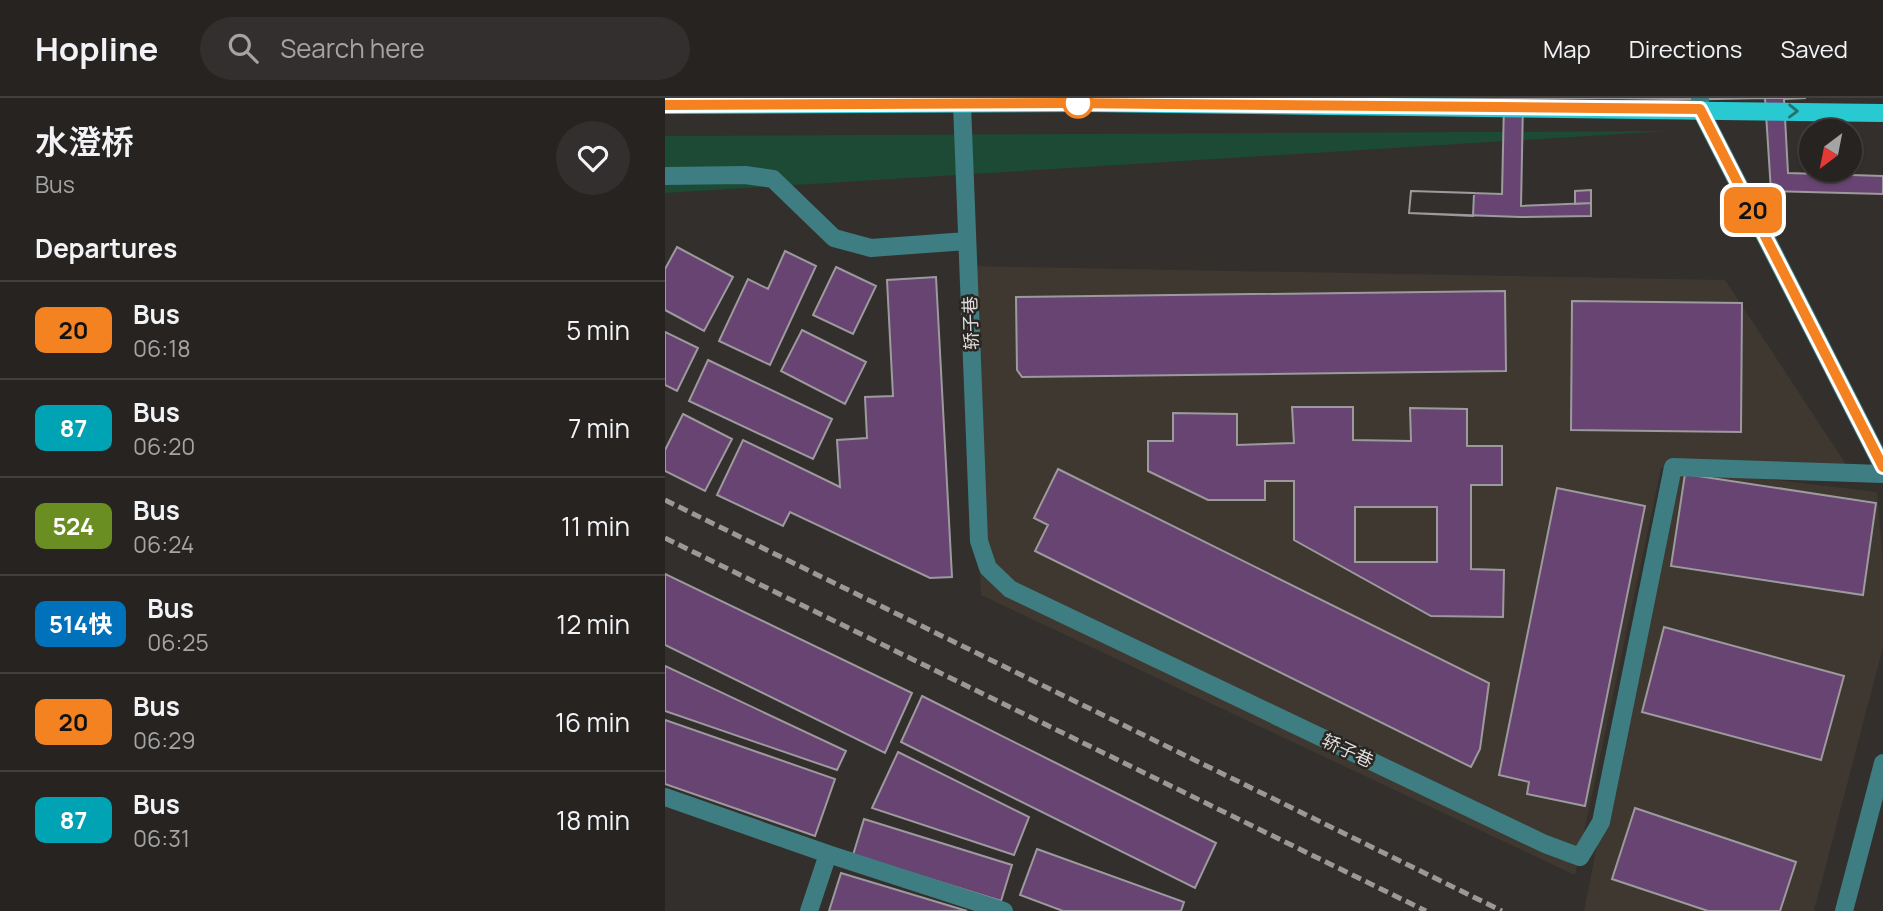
<!DOCTYPE html>
<html lang="en">
<head>
<meta charset="utf-8">
<style>
	:root { --surface:#262321; --page:#322f2e; --text:#f1f3f6; --muted:#a4a4a5; --line:#42403f }
	body { margin:0; font-family:Manrope,"Noto Sans SC",sans-serif; background:var(--page); color:var(--text); height:100vh; display:flex; flex-direction:column; font-size:26px; white-space:nowrap }
	* { box-sizing:border-box; margin:0 }
	p { font-size:23px; color:var(--muted) }
	.icon { flex:none; width:38px; height:38px; fill:none; stroke:currentColor; stroke-width:2; stroke-linecap:round; stroke-linejoin:round }
	.map { position:relative; flex:1; overflow:hidden }
	.drawer { display:flex; flex-direction:column; background:var(--surface); width:665px }
	.drawer>* { flex:none }
	.badge { padding:0 14px; border-radius:10px; font-size:24px; line-height:46px }
	.needle { width:46px; rotate:212deg }
	.fabs { position:absolute; left:1134px; top:21px; display:grid; gap:14px }
	.fabs a { display:grid; place-items:center; width:63px; height:63px; border-radius:50%; background:var(--surface); box-shadow:0 2px 5px #0004,0 0 0 2px var(--line); font-size:35px }
	.map>.badge { position:absolute; translate:-50% -50%; box-shadow:0 0 0 4px #fff }
	h2 { padding:0 35px; font-size:26px; line-height:63px }
	.round { display:grid; place-items:center; flex:none; width:74px; height:74px; border-radius:37px; background:var(--page) }
	.overview { display:flex; align-items:center; justify-content:space-between; height:119px; padding:0 35px }
	h1 { font-size:33px; font-weight:600; line-height:52px }
	ul { padding:0; list-style:none }
	li { display:flex; align-items:center; gap:21px; height:98px; padding:0 35px; border-top:2px solid var(--line) }
	li div { flex:1 }
	li b { display:block; font-size:26px }
	li em { font-style:normal }
	li .badge { min-width:77px; font-weight:700; text-align:center }
	header { display:flex; align-items:center; gap:42px; box-sizing:border-box; height:98px; padding:0 35px; background:var(--surface); border-bottom:2px solid var(--line) }
	header strong { font-size:33px }
	nav { display:flex; gap:38px; margin-inline-start:auto; font-size:24px }
	.search { width:490px; height:63px; background:var(--page); display:flex; align-items:center; gap:18px; box-sizing:border-box; padding:0 24px; border-radius:38px; color:var(--muted); font-size:26px }
	main { display:flex; flex:1; min-height:0 }
	.map>svg:first-child { display:block }
</style>
</head>
<body>
<header>
<strong>Hopline</strong>
<div class="search"><svg class="icon" aria-label="search" viewBox="0 0 24 24"><circle cx="10" cy="10" r="6"/><path d="M15 15l6 6"/></svg>Search here</div>
<nav><a>Map</a><a>Directions</a><a>Saved</a></nav>
</header>
<main>
<section class="drawer">
<div class="overview"><div><h1>水澄桥</h1><p>Bus</p></div><a class="round"><svg class="icon" aria-label="heart" viewBox="0 0 24 24"><path d="M12 20l-8-8c-3-5 5-10 8-4 3-6 11-1 8 4z"/></svg></a></div>
<h2>Departures</h2>
<ul>
<li><span class="badge" style="background:#f58220;color:#111">20</span><div><b>Bus</b><p>06:18</p></div><em>5 min</em></li>
<li><span class="badge" style="background:#00a3b4;color:#fff">87</span><div><b>Bus</b><p>06:20</p></div><em>7 min</em></li>
<li><span class="badge" style="background:#6b8e23;color:#fff">524</span><div><b>Bus</b><p>06:24</p></div><em>11 min</em></li>
<li><span class="badge" style="background:#0072bc;color:#fff">514快</span><div><b>Bus</b><p>06:25</p></div><em>12 min</em></li>
<li><span class="badge" style="background:#f58220;color:#111">20</span><div><b>Bus</b><p>06:29</p></div><em>16 min</em></li>
<li><span class="badge" style="background:#00a3b4;color:#fff">87</span><div><b>Bus</b><p>06:31</p></div><em>18 min</em></li>
</ul>
</section>
<div class="map">
<svg width="1218" height="813" viewBox="0 0 1218 813">
	<rect width="100%" height="100%" fill="#322f2c"/>
	<!-- built -->
	<path fill="#3f3830" d="M302 168 1060 182 1186 374 1018 371 1212 394 1218 467V549L1149 813H919L1007 370H996L910 777 316 497Z"/>
	<!-- green -->
	<path fill="#1c4a34" d="M1004 33 0 95V38Z"/>
	<!-- building -->
	<path fill="#684472" stroke="#9d9a9e" stroke-width="2" fill-rule="evenodd" d="M742 0H1141L1119 1 1123 75 1218 78V96L1106 93 1100 0 858 5 856 108 926 105V118L855 119 744 115 746 93 837 96 839 5 741 10Z
		M926 92V105L910 106V93Z
		M746 93 809 95 808 118 744 115Z
		M12 149 68 179 39 233 0 212V171Z
		M120 153 151 168 105 267 54 243 83 181 103 191Z
		M171 169 211 188 188 236 148 217Z
		M271 179 287 479 265 480 125 414 118 428 52 397 78 342 175 389 172 342 202 340 200 299 228 298 222 182Z
		M840 193 841 273 357 279 352 272 351 199Z
		M907 203 1077 205 1076 334 906 332Z
		M137 232 201 264 180 306 116 273Z
		M0 234 33 250 12 293 0 287Z
		M43 262 167 321 148 361 24 303Z
		M627 309H688V342L746 343 745 310 802 311V348H837V387H806V471L839 472 838 519 766 518 629 442V383H600V402H543L483 373V343H508V315L572 316V347L629 345ZM690 409H772V464H690Z
		M18 316 67 341 40 393 0 373V352Z
		M393 371 824 585 815 651 806 669 370 453 383 427 369 420Z
		M1020 376 1211 405 1198 497 1006 468Z
		M892 390 980 408 920 708 862 696 864 684 834 677Z
		M0 476 247 595 220 655 0 547Z
		M999 529 1179 578 1156 662 977 614Z
		M0 568 181 653 172 672 0 613Z
		M257 598 551 745 530 790 236 644Z
		M0 622 170 681 150 738 0 686Z
		M233 654 364 719 349 757 207 710Z
		M970 710 1131 764 1115 813H1043L947 781Z
		M199 721 347 767 336 803 188 757Z
		M372 751 519 804 516 813H398L355 797Z
		M176 775 302 813H164Z"/>
	<g fill="none" stroke-linecap="round" stroke-linejoin="round">
		<!-- minor -->
		<path stroke="#3e7d81" stroke-width="18" d="M1035 0V11L1218 369
			M297 6 314 443 323 470 345 491 880 746 915 759 936 724 1008 369 1218 376
			M0 78 80 77 108 81 169 140 206 150 302 143
			M0 699 163 756 144 813
			M163 756 339 813
			M1179 813 1218 665"/>
		<!-- major -->
		<path stroke="#29c9d2" stroke-width="18" d="M0 7 422 5 1218 15"/>
		<!-- rail -->
		<path stroke="#9b9997" stroke-width="5" stroke-dasharray="10 5" stroke-linecap="butt" d="M0 402 837 813
			M0 440 761 813"/>
	</g>
	<!-- one-way arrows -->
	<defs><path id="oneway-chevron" d="M-2-3.5L2.5 0L-2 3.5" fill="none" stroke-width="1.6" stroke-linecap="round" stroke-linejoin="round" transform="scale(1.75)"/></defs>
	<use stroke="#286f71" href="#oneway-chevron" transform="translate(1128 13) rotate(1)"/>
	<g fill="none" stroke-linecap="round" stroke-linejoin="round">
		<!-- line casing -->
		<g stroke="#fff" stroke-width="16">
			<path id="line" d="M0 7 400 5 1035 11 1218 369"/>
		</g>
		<!-- line -->
		<use href="#line" stroke="#f58220" stroke-width="10"/>
	</g>
	<!-- markers -->
	<circle fill="#fff" stroke="#f58220" stroke-width="3.5" cx="413" cy="5" r="14"/>
	<g text-anchor="middle" dominant-baseline="central" stroke-width="5" stroke-linejoin="round" paint-order="stroke">
		<!-- street labels -->
		<g font-size="18" fill="#dedcda" stroke="#282522">
			<text transform="translate(305 225) rotate(-92)">轿子巷</text>
			<text transform="translate(683 652) rotate(25)">轿子巷</text>
		</g>
	</g>
</svg>
<div class="fabs">
<a><svg class="needle" viewBox="-14 -14 28 28"><path d="M0-13l5 13h-10z" fill="#e53935"/><path d="M0 13l5-13h-10z" fill="#a4a4a5"/></svg></a>
</div>
<b class="badge" style="left:1088px;top:112px;background:#f58220;color:#111">20</b>
</div>
</main>
</body>
</html>
